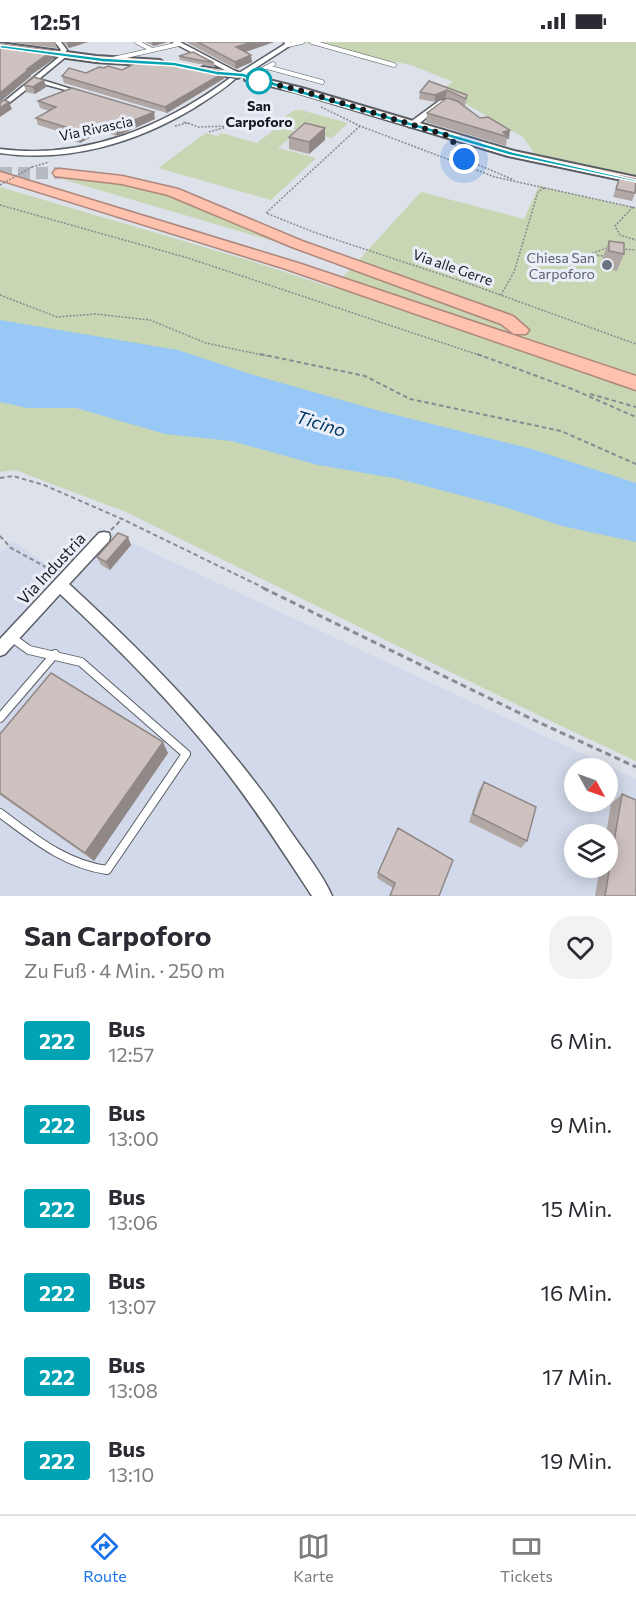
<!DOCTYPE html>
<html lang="de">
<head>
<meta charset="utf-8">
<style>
	:root { --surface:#fff; --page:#f2f2f3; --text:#2b2b33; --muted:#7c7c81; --line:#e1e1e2; --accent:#1a73e8 }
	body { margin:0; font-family:Commissioner,sans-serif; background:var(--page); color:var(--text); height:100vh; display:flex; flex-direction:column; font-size:22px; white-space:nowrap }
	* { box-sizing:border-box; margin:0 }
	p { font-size:20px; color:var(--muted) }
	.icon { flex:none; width:33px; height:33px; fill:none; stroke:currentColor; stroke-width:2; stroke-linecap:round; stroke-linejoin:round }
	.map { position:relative; height:854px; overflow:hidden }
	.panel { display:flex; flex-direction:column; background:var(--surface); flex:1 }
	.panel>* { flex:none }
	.badge { padding:0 12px; border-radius:4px; font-size:21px; line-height:39px }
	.needle { width:39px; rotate:130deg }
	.tools { position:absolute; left:564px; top:716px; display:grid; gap:12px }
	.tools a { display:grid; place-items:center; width:54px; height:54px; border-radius:50%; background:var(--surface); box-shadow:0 3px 15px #0003; font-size:30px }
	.you { position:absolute; width:30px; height:30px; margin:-15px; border:4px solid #fff; border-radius:50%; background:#1a73e8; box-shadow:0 0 0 9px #1a73e833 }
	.map>.badge { position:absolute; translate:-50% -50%; box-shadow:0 0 0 3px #fff }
	.round { display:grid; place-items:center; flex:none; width:63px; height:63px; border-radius:24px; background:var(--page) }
	.head { display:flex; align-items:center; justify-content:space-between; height:102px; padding:0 24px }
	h1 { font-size:28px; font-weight:700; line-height:45px }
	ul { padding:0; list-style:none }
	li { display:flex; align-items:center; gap:18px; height:84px; padding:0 24px }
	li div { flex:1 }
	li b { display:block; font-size:22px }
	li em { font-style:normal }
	li .badge { min-width:66px; font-weight:700; text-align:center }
	.status { display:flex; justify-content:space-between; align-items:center; height:42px; padding:0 30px; background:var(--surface); direction:ltr }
	.status svg { height:16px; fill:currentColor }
	.tabs { display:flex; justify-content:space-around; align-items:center; height:84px; border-top:2px solid var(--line); background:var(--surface); font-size:16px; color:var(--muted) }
	.tabs a { display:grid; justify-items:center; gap:3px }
	.tabs .active { color:var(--accent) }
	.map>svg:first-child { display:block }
</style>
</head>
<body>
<div class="status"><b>12:51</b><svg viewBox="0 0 49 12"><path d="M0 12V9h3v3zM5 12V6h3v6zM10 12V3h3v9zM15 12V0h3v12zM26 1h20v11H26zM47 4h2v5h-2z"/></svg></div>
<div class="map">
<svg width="636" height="854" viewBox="0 0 636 854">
	<rect width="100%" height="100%" fill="#dce1ea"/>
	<!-- built -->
	<path fill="#d1d9ea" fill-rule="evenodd" d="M100 486 636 737V854H0V510L13 499 59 532ZM574 726H608V759H574ZM574 792H608V825H574Z"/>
	<!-- green -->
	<path fill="#c9d6b3" d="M292 0H636V138L539 118 523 95 437 45H445L453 40 411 23 391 19 376 21 361 17 340 5Z
		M295 68H301L348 81 332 96 273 82Z
		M278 85 297 90 278 106 316 116 271 158 158 126 206 91 218 94 221 91 257 101Z
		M70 134 96 136 164 149 300 207 58 136Z
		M539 144 636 166V719L542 675 126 470 15 428 0 430V145L248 218 333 246 421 150 524 177Z"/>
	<!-- water -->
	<path fill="#98c8f6" d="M0 278 178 308 257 334 380 369 532 407 636 441V500L562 484 501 464 399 437 318 423 231 399 165 392 76 366H27L0 360Z"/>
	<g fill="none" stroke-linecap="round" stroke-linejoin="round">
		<!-- motorway-tunnel -->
		<path stroke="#b5b9c1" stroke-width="12" stroke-dasharray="12 6" stroke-linecap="butt" d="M0 131H60"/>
		<!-- service-far1 casing -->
		<g stroke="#595d65" stroke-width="5">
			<path id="service-far1" d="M137 0 152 8
				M312 0 394 23
				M288 3 302 0
				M113 17 179 2
				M267 25 322 40
				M248 35 273 22"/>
		</g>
		<!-- service casing -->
		<g stroke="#595d65" stroke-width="10">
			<path id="service" d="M0 676 55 612
				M0 771C34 796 64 822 107 828L186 712 81 620 29 608 11 595"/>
		</g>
		<!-- minor casing -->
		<g stroke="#595d65" stroke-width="3">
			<path id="minor" d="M55 0H61L67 8 65 11 68 13 39 37 84 51V53L36 40 0 68V63L59 15 57 13 61 8Z
				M172 0H180L239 31 285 2 284 0H290L291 3 243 34 238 35Z
				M230 36 235 37C223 48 208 57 194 66 136 101 68 121 0 111V107C84 118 164 85 230 36Z
				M446 57 458 63 455 65 443 62 415 85H409V81L439 59Z
				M104 490 109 491 110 495 109 499 69 542C152 618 230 699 293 793 306 812 323 833 332 854H312C285 813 259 772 229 733 179 667 120 608 60 552L5 612 0 614V597L99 491Z"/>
		</g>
		<!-- secondary casing -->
		<g stroke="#595d65" stroke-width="4">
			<path id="secondary" d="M0 1 96 14 160 18 164 21 160 24 96 20 0 7Z
				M203 25 238 30 242 33 238 36 200 30 199 28Z
				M248 33 302 46 514 109 636 135V141L508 114 296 50 245 38V34Z"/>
		</g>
		<!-- motorway casing -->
		<g stroke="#ad877c" stroke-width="3">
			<path id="motorway" d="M60 127 122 134 178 147 302 199 513 274 529 288 526 292H514L501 282 292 205 168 153 122 142 55 134 53 131 55 128Z
				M0 130 298 221 636 334V348L286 227 0 138Z"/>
		</g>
		<!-- path-far2 -->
		<path stroke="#878b92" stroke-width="1.5" stroke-dasharray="2 1.5" stroke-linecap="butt" d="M321 65 360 84 495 135 636 166
			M188 81 198 85 230 84 209 90
			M175 84 187 81 183 80
			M360 84 266 171 316 191 470 242 636 302
			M456 103 455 113 514 138
			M32 125 49 120
			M0 163 188 216 482 314
			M633 165 615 184 620 193 636 198
			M607 206 587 213 607 214
			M622 207 636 208
			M0 253 57 275 95 272 150 278 206 301 267 314
			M501 253 514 230 538 150 544 146"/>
		<!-- path-far1 -->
		<path stroke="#878b92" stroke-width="2" stroke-dasharray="4.5 3" stroke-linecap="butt" d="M260 312 365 334 410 357 561 389 636 422
			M477 312 572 347 636 375
			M590 352 636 365
			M0 436 13 434 44 443 122 477 266 547
			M111 488 122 477
			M0 494 11 506 55 530"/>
		<!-- path -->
		<path stroke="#878b92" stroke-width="3" stroke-dasharray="6 4" stroke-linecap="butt" d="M263 546 538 680 636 725"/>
		<!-- service-far1 -->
		<use href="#service-far1" stroke="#fff" stroke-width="4"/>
		<!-- service -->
		<use href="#service" stroke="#fff" stroke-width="8"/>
		<!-- minor -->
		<use href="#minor" fill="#fff" fill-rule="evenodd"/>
		<!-- secondary -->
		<use href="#secondary" fill="#ffede7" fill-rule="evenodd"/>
		<!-- motorway -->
		<use href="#motorway" fill="#fec2af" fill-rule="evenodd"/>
		<!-- path-bridge -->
		<path stroke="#878b92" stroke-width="1.5" stroke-dasharray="2 1.5" stroke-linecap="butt" d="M0 143 32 125"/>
	</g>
	<!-- wall -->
	<path fill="#b1a7a5" d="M9 0H55L57 6Z
		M63 0H88L69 6Z
		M145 0H168L153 4Z
		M186 0H274L245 10 252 20 236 27Z
		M179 14 214 21V25L180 18Z
		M104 26 122 28 225 30V36L167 71 64 41 62 34 86 31Z
		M44 38 46 45 35 52 26 50 24 43Z
		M429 39 467 53 465 64 461 62 480 76 488 75 509 97H507L506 104 426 80 427 71 451 57 446 55 435 60 419 57 420 50Z
		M38 59 155 77 117 94 102 89 80 101 65 96 64 91 38 83 36 76 49 69 40 66Z
		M289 95 325 98 309 112 289 107Z
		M620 134 636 148 632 159 613 155Z
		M609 199 624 212 617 229 603 226V215Z
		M131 503 110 528 101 523 97 515Z
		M0 692 168 711 94 819 0 753Z
		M484 740 527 799 521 806 469 780 479 748Z
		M622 752 636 854H595L600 825H608V792H606L611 762Z
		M378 831 439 854 393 846 377 836Z"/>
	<!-- shaded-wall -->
	<path fill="#908886" d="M67 0H88L69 6Z
		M152 0H168L153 4Z
		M252 0H274L237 13 236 5Z
		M52 9 54 17 31 33V34L0 60V51L27 27Z
		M251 13 252 20 236 27 235 20Z
		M225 30V36L167 71 165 65Z
		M44 38 46 45 35 52 33 45Z
		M447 48 446 55 435 60V53Z
		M9 60 12 67 0 75V66Z
		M154 70 155 77 117 94 115 86Z
		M100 82 102 89 80 101 78 94Z
		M325 86V98L309 112V100Z
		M510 88 509 97H507L508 95 503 90Z
		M128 495 131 503 110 528 106 520Z
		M163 700 168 711 94 819 85 811Z"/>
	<!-- building -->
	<path fill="#cec2c0" stroke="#908886" stroke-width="1.5" d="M198 0H252L236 5 251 13 235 20Z
		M0 2 52 9 27 27H29L0 51Z
		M193 10 214 21 179 14Z
		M140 19 173 21 225 30 165 65 62 34 69 26 86 31 99 25 104 26 108 24 122 28Z
		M34 35 44 38 33 45 24 43Z
		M429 39 467 53 466 57 447 48 435 53 420 50Z
		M72 46 154 70 115 86 100 82 78 94 63 89 69 86 36 76 56 65 38 59Z
		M447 56 457 59 480 76 488 75 510 88 503 90 508 95 427 71Z
		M4 58 9 60 0 66V61Z
		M305 81 325 86 309 100 289 95Z
		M620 134 636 137 635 151 616 147Z
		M609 199 624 201V212L609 209Z
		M118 491 128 495 106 520 97 515Z
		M51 631 163 700 85 811 0 751V692Z
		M484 740 536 765 527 799 473 772Z
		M622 752 636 758V854H605Z
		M398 786 453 818 439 854H390L395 841 378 831Z"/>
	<!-- line -->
	<path fill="#00a3b4" stroke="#fff" stroke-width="1.5" d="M0 3 103 16 174 20 217 29 243 31 513 110 636 138V140L509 113 242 35 217 33 174 24 103 20 0 6Z"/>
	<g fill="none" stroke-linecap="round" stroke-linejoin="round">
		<!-- walk -->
		<path stroke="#17191c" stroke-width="6" stroke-dasharray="0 10.8" d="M259 39 299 48 449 94 457 105 454 112 464 117"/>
	</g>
	<!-- markers -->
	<circle fill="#fff" stroke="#00a3b4" stroke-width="3" cx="259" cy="39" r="12"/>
	<circle fill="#6b7280" stroke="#e9eef8" stroke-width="2" cx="607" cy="223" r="6"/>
	<g text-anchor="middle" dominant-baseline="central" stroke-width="6" stroke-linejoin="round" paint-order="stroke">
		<!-- far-stop labels -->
		<g font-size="14" font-weight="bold" fill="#17191c" stroke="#e9eef8">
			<text x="259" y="63">San<tspan x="259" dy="16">Carpoforo</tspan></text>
		</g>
		<!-- far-street labels -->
		<g font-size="14" fill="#17191c" stroke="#e9eef8">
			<text transform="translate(96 86) rotate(-12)">Via Rivascia</text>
			<text transform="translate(453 225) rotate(19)">Via alle Gerre</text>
		</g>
		<!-- far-worship labels -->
		<g font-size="14" fill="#5b616d" stroke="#e9eef8" text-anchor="end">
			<text x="595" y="215">Chiesa San<tspan x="595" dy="16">Carpoforo</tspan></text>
		</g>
		<!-- street labels -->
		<g font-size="16" fill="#17191c" stroke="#e9eef8">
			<text transform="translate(51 526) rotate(-47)">Via Industria</text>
		</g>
		<!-- water labels -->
		<g font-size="18" font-style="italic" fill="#003761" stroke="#e9eef8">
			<text transform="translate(321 381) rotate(17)">Ticino</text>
		</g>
	</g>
</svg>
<div class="tools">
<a><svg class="needle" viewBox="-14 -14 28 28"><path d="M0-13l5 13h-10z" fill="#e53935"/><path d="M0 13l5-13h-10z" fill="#7c7c81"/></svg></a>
<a><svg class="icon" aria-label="layers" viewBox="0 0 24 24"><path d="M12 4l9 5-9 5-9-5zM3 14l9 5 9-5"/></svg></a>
</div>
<div class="you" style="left:464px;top:117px"></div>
</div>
<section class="panel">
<div class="head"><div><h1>San Carpoforo</h1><p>Zu Fuß · 4 Min. · 250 m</p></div><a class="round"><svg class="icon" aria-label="heart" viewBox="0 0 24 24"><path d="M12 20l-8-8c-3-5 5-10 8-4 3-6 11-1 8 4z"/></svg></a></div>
<ul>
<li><span class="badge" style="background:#00a3b4;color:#fff">222</span><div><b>Bus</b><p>12:57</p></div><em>6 Min.</em></li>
<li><span class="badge" style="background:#00a3b4;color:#fff">222</span><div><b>Bus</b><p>13:00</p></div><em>9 Min.</em></li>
<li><span class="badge" style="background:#00a3b4;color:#fff">222</span><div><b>Bus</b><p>13:06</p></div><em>15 Min.</em></li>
<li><span class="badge" style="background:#00a3b4;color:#fff">222</span><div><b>Bus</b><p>13:07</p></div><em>16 Min.</em></li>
<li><span class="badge" style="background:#00a3b4;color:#fff">222</span><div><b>Bus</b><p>13:08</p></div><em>17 Min.</em></li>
<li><span class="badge" style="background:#00a3b4;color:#fff">222</span><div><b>Bus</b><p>13:10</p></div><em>19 Min.</em></li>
</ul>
</section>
<nav class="tabs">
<a class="active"><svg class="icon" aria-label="directions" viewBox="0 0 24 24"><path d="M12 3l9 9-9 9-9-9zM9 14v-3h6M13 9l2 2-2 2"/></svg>Route</a>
<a><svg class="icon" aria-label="map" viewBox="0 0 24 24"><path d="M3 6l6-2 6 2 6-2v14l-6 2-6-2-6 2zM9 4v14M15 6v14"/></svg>Karte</a>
<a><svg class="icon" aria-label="tickets" viewBox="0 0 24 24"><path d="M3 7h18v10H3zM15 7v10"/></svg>Tickets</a>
</nav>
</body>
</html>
